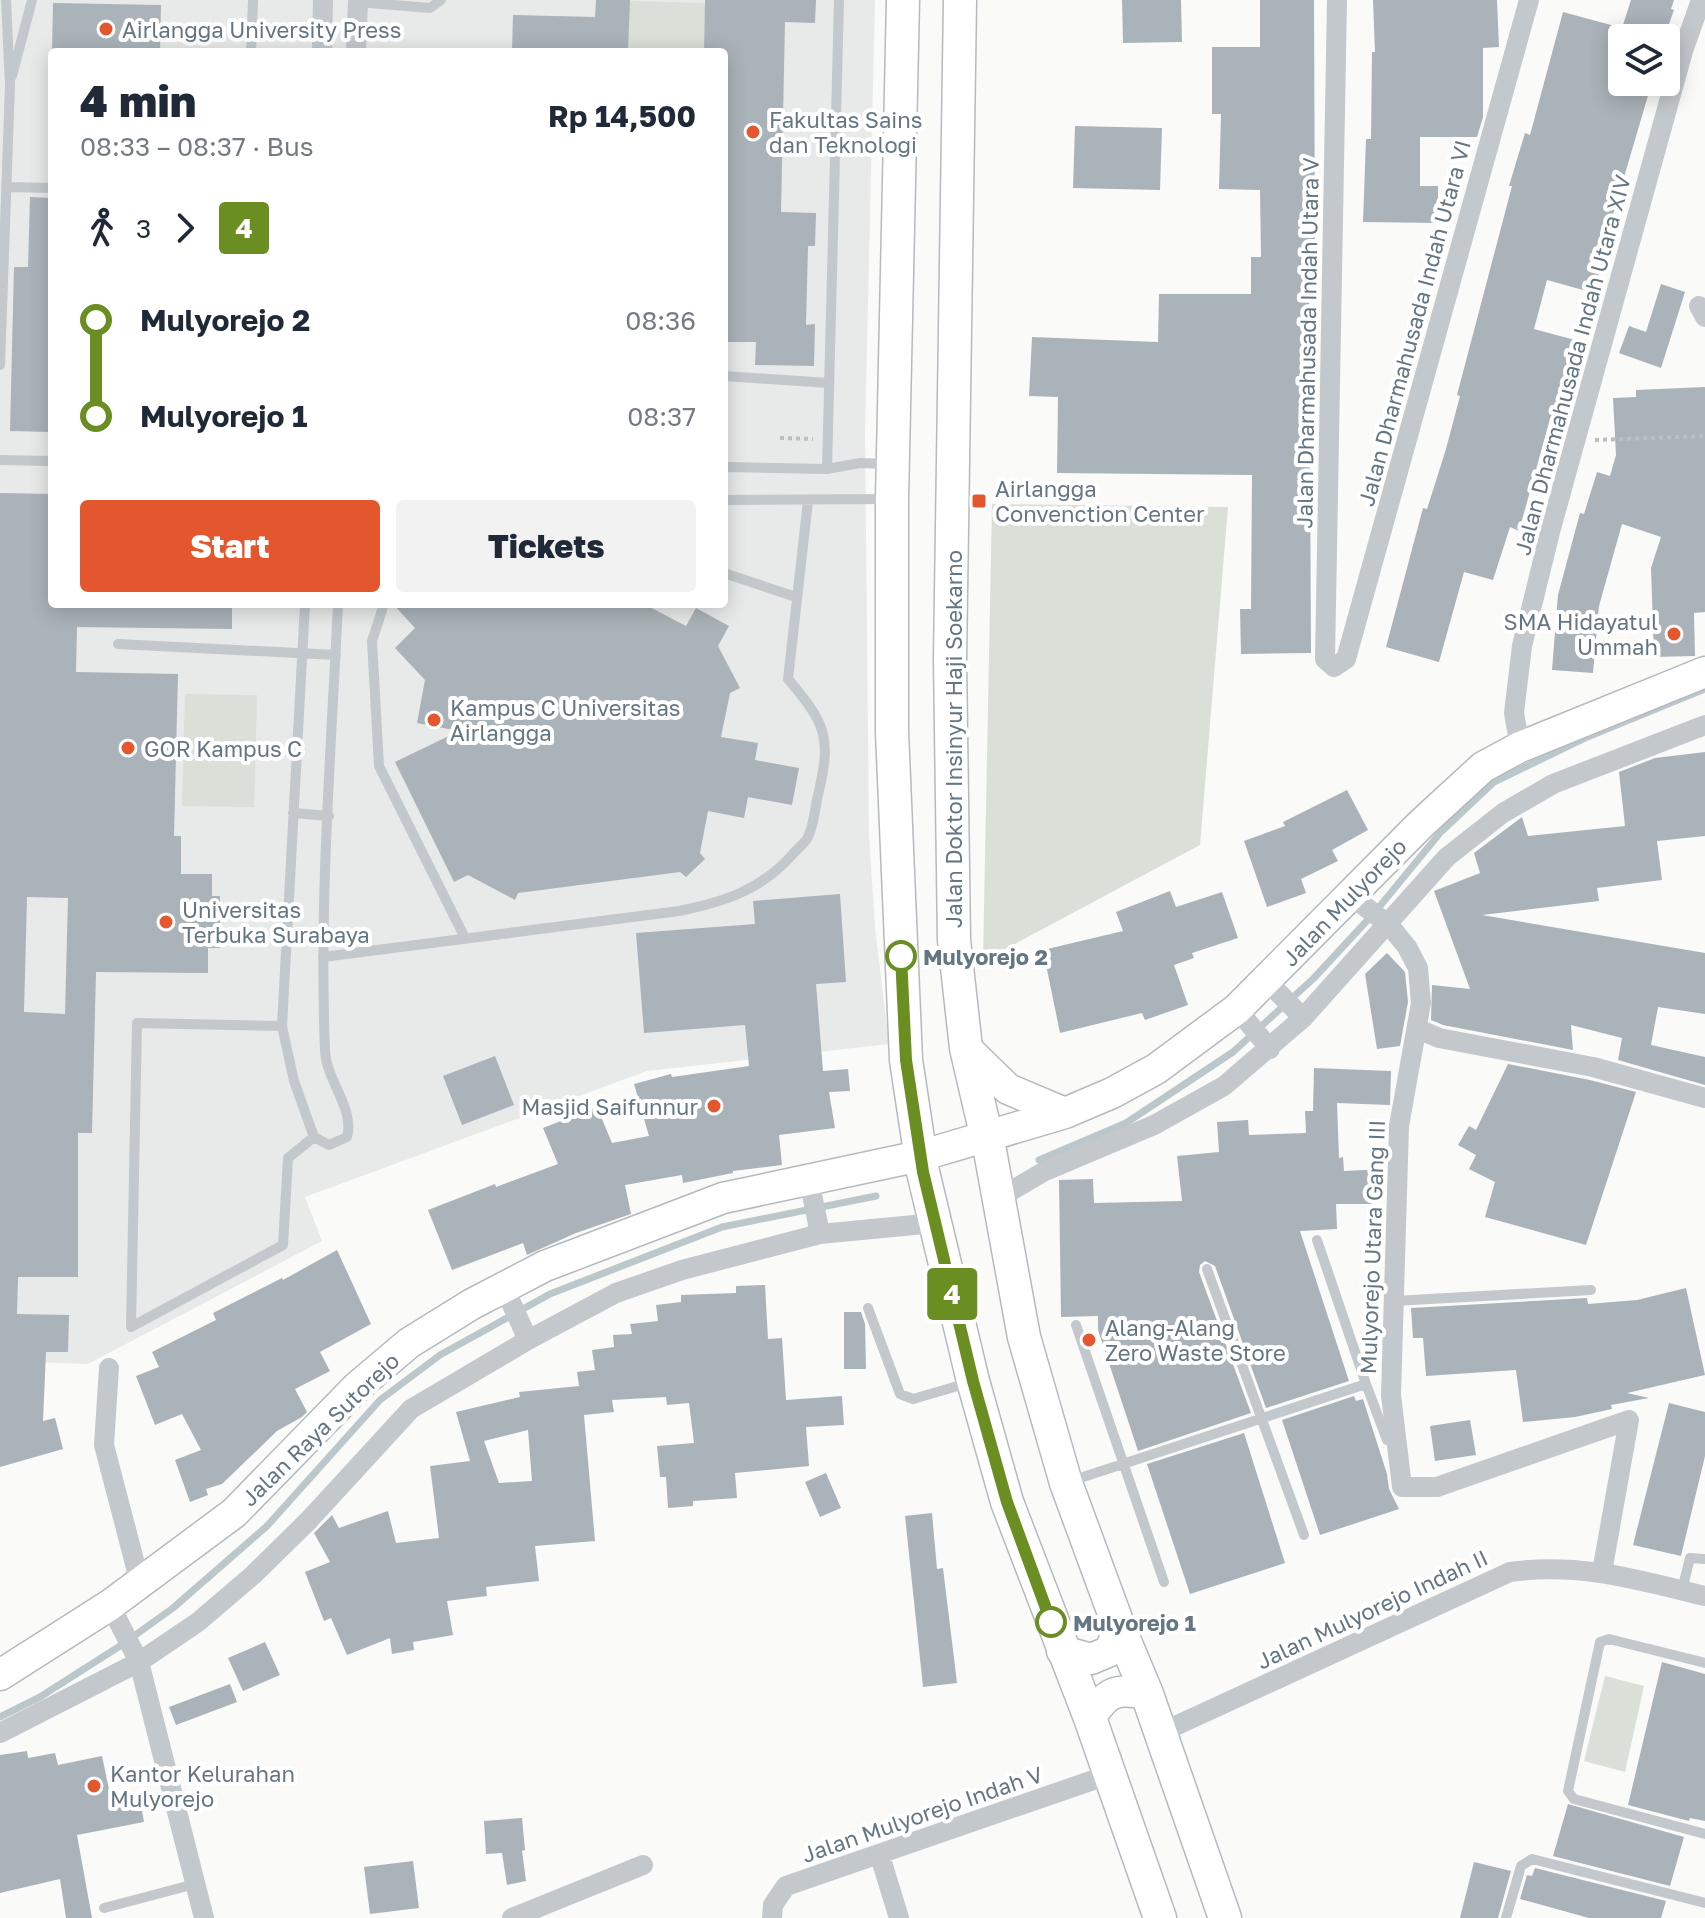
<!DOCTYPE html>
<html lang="en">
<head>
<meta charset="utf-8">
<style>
	:root { --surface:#fff; --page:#f2f2f3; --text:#1f2937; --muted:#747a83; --accent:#e4572e }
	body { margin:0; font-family:"Golos Text",sans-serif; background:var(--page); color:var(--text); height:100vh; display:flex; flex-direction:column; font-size:30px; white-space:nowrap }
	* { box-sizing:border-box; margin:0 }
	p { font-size:26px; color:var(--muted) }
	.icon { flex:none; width:44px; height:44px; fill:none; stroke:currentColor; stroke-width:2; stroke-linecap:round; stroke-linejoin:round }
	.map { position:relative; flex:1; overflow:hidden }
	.side { position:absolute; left:48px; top:48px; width:680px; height:560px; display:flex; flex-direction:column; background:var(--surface); border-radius:8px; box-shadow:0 4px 20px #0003 }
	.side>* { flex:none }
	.badge { padding:0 16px; border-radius:6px; font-size:28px; line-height:52px }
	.fabs { position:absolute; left:1608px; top:24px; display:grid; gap:16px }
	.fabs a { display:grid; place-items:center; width:72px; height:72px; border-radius:8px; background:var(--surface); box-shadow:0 4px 20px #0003; font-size:40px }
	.map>.badge { position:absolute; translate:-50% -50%; box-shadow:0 0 0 4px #fff }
	.legs { display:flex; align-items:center; gap:12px; height:88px; padding:0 32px; font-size:26px }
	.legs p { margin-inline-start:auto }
	.headline { display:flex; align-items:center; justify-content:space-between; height:136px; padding:0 32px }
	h1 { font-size:44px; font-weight:800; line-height:60px }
	.button { display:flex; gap:16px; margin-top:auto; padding:16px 32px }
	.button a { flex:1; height:92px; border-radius:8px; background:var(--accent); color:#fff; font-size:32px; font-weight:800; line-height:92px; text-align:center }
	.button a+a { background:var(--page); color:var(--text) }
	ul { padding:0 32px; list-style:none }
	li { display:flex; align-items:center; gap:28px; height:96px; font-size:30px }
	li i { display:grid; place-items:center; width:12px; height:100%; margin:0 10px; background:currentColor }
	li i::after { content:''; width:20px; height:20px; margin:-10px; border:6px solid; border-radius:50%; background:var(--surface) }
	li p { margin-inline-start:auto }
	li:first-child i { background:linear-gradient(#0000 50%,currentColor 0) }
	li:last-child i { background:linear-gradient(currentColor 50%,#0000 0) }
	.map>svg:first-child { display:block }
</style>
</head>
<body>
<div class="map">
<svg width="1705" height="1918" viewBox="0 0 1705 1918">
	<rect width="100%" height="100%" fill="#fafaf8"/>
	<!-- built -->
	<path fill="#e8e9e9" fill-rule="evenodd" d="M0 0H875L865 432 869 836 875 927 889 1044 647 1071 305 1197 322 1241 88 1364 0 1361ZM52 52H724V604H52Z"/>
	<!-- green -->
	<path fill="#dadfd7" d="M629 1 705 3 704 52H628Z
		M992 504 1228 507 1200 845 983 961Z
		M185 694 257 695 254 807 182 806Z
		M1605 1676 1644 1686 1625 1772 1584 1761Z"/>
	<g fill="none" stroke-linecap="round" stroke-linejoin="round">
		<!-- stream -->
		<path stroke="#bbc7cb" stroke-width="7" d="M1039 1160 1126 1123 1233 1052 1314 978 1375 912 1440 833 1494 782 1585 738 1705 689
			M0 1717 40 1697 120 1646 173 1608 267 1526 380 1400 440 1355 550 1294 722 1227 876 1196"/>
	</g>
	<!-- building -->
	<path fill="#aab3b9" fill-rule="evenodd" d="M596 0H630L628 52H512L513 15 595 17Z
		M705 0H816L815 23 785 22 781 212 816 213 815 246H808L806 325 815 324 814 366 755 365 756 342H724V52H704Z
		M1122 0H1181L1182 42 1123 43Z
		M1260 0H1314L1315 253H1309L1311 653 1241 654 1240 609H1251L1252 475 1057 473 1058 397 1029 396 1032 337 1158 342 1159 294H1251V257H1261L1260 190 1219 189 1221 114H1212V47H1260Z
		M1373 0H1497L1499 47 1483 48V117L1477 137H1420V186H1438V223L1363 222 1366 139H1371L1372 52H1375Z
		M1631 0H1674L1671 9 1674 10 1664 38H1622V82H1652L1612 218H1615L1594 293 1547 280 1534 329 1586 343 1575 382 1566 379 1555 420 1550 419 1519 531 1510 527 1493 580 1464 572 1439 662 1386 647 1423 508 1427 509 1446 449 1460 396 1457 395 1512 186H1509L1525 133 1530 135 1563 12 1622 28Z
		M53 3 161 5 160 52H52Z
		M1075 126 1162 128 1160 190 1073 188Z
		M30 197 52 198V432L10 431 14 267H28Z
		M1661 284 1685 292 1661 368 1619 353 1629 326 1646 332Z
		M1705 387V612L1694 613 1695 656 1654 657 1651 568 1661 537 1622 524 1599 606 1593 673 1552 670 1558 595 1580 513 1584 514 1597 472 1610 476 1616 455 1613 398 1636 397V390Z
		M0 493 52 494V604H232V629L77 627 76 672 178 674 174 836H181V874H212V896H220V948H208V973L96 972 92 1133H78V1277H18L17 1314 69 1315 68 1352H46L43 1421 55 1418 63 1449 0 1467ZM27 897 68 898 65 1014 24 1012Z
		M393 604H644L686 626 696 608 729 626 718 646 740 688 730 693 721 737 758 743 755 760 799 768 792 805 748 797 744 818 708 811 700 853 705 859 686 877 680 872 518 893 515 900 468 875 454 882 395 762 459 731 417 723 425 680 395 648 415 628Z
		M1705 752V836L1657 841 1662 880 1597 888 1599 901 1482 915 1705 953V1014L1658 1007 1651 1045 1705 1057V1085L1618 1060 1622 1038 1571 1025 1573 1050 1443 1025 1431 1020 1432 985 1470 989 1434 891 1480 873 1474 853 1522 817 1528 836 1625 826 1619 772 1655 758Z
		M1347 790 1368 830 1332 850 1338 861 1301 879 1306 893 1267 907 1244 841 1285 826 1283 822Z
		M1170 891 1176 907 1222 892 1238 938 1192 953 1194 958 1174 965 1188 1005 1145 1020 1142 1013 1060 1033 1043 950 1123 931 1116 912Z
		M840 894 846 982 816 984 823 1071 848 1069 850 1091 829 1092 835 1128 779 1135 782 1165 733 1171V1173L683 1183 682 1175 625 1185 631 1214 576 1233 527 1255 523 1243 452 1270 428 1210 495 1184 496 1187 558 1164 543 1128 597 1107 612 1143 649 1136 634 1084 671 1074 672 1077 749 1066 745 1025 644 1033 636 933 755 924 753 901Z
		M1387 953 1405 972 1408 1002 1400 1046 1377 1049 1365 974Z
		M495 1056 514 1105 462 1125 443 1076Z
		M1508 1064 1590 1080 1636 1092 1586 1245 1485 1217 1495 1182 1469 1169 1476 1155 1458 1145 1469 1126 1476 1130Z
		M1314 1068 1391 1071 1390 1105 1337 1103 1339 1158 1343 1157 1344 1171 1385 1169 1384 1190H1371L1372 1204H1336L1337 1229 1300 1231 1349 1381 1266 1408 1215 1266 1205 1261 1200 1265 1199 1272 1251 1413 1138 1451 1098 1330V1316L1061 1317 1059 1180 1093 1179 1094 1203 1182 1201 1177 1156 1219 1152 1217 1122 1248 1120 1249 1135 1306 1133 1305 1111H1313Z
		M337 1250 371 1324 320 1352 330 1371 295 1389 307 1412 302 1417 277 1431 222 1484 206 1489 208 1495 190 1502 175 1460 201 1450 182 1414 155 1425 136 1376 159 1367 152 1352 216 1320 213 1313 282 1278 283 1280Z
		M765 1285 768 1339 782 1338 786 1400 842 1396 844 1425 806 1427 809 1466 735 1473 737 1498 693 1501V1506L668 1508 666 1477H660L657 1446 694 1443 689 1403 667 1405 666 1397 612 1400 614 1412 584 1415 595 1541 535 1546 539 1581 486 1587 487 1596 447 1601 453 1635 413 1642 414 1650 392 1654 390 1638 347 1655 331 1618 324 1621 305 1572 330 1562 314 1533 332 1515 339 1528 388 1511 396 1543 439 1538 430 1466 470 1461 456 1412 520 1397 519 1392 579 1386 577 1372 595 1370 592 1350 614 1347 613 1335 632 1334 630 1324 658 1321 656 1305 681 1302V1295L736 1293V1286ZM528 1430 532 1481 499 1483 484 1441Z
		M1686 1288 1705 1375 1627 1393 1649 1398 1611 1405 1612 1409 1575 1417 1523 1422 1516 1370 1426 1376 1423 1338H1413L1411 1308 1587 1298 1588 1304 1637 1300Z
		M844 1312H861L865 1324 866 1369H844Z
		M1354 1396 1356 1401 1363 1399 1387 1474 1389 1489 1399 1509 1320 1535 1282 1420Z
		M1669 1403 1705 1412V1456L1681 1556 1633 1545Z
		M1470 1420 1476 1455 1435 1461 1430 1426Z
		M1244 1433 1285 1563 1190 1594 1147 1464Z
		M826 1473 841 1508 820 1517 805 1482Z
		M932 1513 937 1569 943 1568 957 1683 923 1687 905 1516Z
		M265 1642 280 1675 243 1691 228 1658Z
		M1662 1662 1705 1674V1821L1690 1818 1689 1821 1628 1805Z
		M230 1684 237 1702 176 1725 169 1707Z
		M27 1751 28 1758 55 1753 58 1765 102 1756 111 1799 139 1794 144 1822 77 1835 92 1918H66L60 1879 0 1893V1755Z
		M1568 1804 1684 1837 1670 1886 1553 1856Z
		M522 1818 525 1850 522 1851 526 1881 507 1885 502 1853 486 1854 484 1821Z
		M413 1861 419 1908 370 1914 364 1867Z
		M1474 1862 1511 1871 1498 1918H1460Z
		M1535 1868 1666 1901 1661 1918H1589L1520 1899 1527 1875 1532 1876Z"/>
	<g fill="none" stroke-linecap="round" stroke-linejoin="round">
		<!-- secondary casing -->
		<g stroke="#b3babf" stroke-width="33">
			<path id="secondary" d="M966 1048 1008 1089 1065 1113
				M1062 1651 1091 1659 1110 1651 1119 1627
				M0 1675 110 1605 234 1513 357 1387 409 1343 472 1304 545 1266 723 1198 920 1156 1065 1113 1112 1093 1156 1069 1237 1009 1421 824 1483 767 1520 747 1705 672
				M1090 1718C1108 1691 1115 1688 1147 1694"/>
		</g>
		<!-- primary casing -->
		<g stroke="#b5babe" stroke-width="35">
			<path id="primary" d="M903 0 892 499V732L906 1060 923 1172 973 1381 1007 1502 1090 1718 1160 1918
				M960 0 950 659 954 940 966 1048 990 1151 1024 1337 1066 1483 1119 1627 1147 1694 1225 1918"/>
		</g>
		<!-- path -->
		<path stroke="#bbbfc2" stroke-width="4" stroke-dasharray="4 4" stroke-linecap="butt" d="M780 438 813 439
			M1595 440 1705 436"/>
		<!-- lane -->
		<path stroke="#c3c8cc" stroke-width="10" d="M358 2 430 8 441 0
			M251 52 253 0
			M12 76 32 0
			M6 187 52 188
			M0 365 10 85 6 0
			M724 376 829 383
			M0 460 52 461
			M724 467 827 469 860 463 890 464
			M827 469 839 0
			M724 500 890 499
			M724 573 796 597
			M305 604 282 1026 294 1081 314 1137 329 1145 347 1137C355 1108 326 1081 325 1050 319 902 331 752 338 604
			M384 604 372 641 379 766 464 936
			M118 644 336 655
			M293 813 329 816
			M323 957 679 911C724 902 761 890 792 855 797 849 805 843 808 837 814 825 815 808 818 795 832 737 826 724 788 679L808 501
			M282 1026 137 1023 131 1327 283 1245 288 1158 314 1137
			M1207 1269 1304 1535
			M1394 1301 1591 1290
			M868 1308 900 1394 913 1399 968 1383
			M1076 1325 1164 1582
			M1366 1384 1387 1440
			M1071 1481 1366 1384 1317 1240
			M1682 1590 1690 1558 1705 1559
			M1705 1663 1609 1639 1600 1642 1568 1791 1574 1799 1705 1834
			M104 1908 195 1884
			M1506 1918 1521 1866 1532 1859 1705 1903"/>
		<!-- street -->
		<path stroke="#c3c8cc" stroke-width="20" d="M1337 0 1325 659 1334 667 1346 659 1529 0
			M322 52 323 0
			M356 52 358 0
			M1699 306 1705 317
			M1520 747 1514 713 1522 646 1550 532 1683 51 1701 0
			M1350 895 1389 925 1407 947 1418 968 1421 1003 1399 1126 1391 1395 1402 1487H1437L1629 1420 1602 1572
			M1267 981 1303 1018
			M1237 1009 1270 1049
			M1418 1029 1439 1038 1593 1067 1705 1098
			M809 1180 820 1234
			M999 1198 1045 1171 1154 1125 1224 1086 1303 1018 1447 857 1503 813 1553 784 1705 725
			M504 1287 528 1340
			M109 1368 104 1445 140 1583
			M110 1605 139 1662 204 1918
			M0 1733 139 1662 198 1622 253 1575 309 1520 411 1409 528 1340 616 1293 682 1270 820 1234 935 1223
			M1160 1733 1510 1572C1580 1562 1638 1580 1705 1596
			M880 1856 899 1918
			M512 1918 643 1865
			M772 1918 773 1905 786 1886 1108 1775"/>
		<!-- secondary -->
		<use href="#secondary" stroke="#fff" stroke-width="30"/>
		<!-- primary -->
		<use href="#primary" stroke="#fff" stroke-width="32"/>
	</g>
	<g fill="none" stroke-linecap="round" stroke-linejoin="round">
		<!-- line-1 casing -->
		<g stroke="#fff" stroke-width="18">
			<path id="line-1" d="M901 956 906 1060 923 1172 973 1381 1007 1502 1051 1622"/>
		</g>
		<!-- line-1 -->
		<use href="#line-1" stroke="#6b8e23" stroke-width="12"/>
	</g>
	<!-- markers -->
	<g fill="#e4572e" stroke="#fff" stroke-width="3">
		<circle cx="106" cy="29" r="8"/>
		<circle cx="753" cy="132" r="8"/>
		<rect x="971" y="493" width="16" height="16" rx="4"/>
		<circle cx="1674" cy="634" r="8"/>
		<circle cx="434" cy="720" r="8"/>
		<circle cx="128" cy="748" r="8"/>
		<circle cx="166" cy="922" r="8"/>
		<circle cx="714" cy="1106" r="8"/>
		<circle cx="1089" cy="1340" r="8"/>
		<circle cx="94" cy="1786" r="8"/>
	</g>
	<g fill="#fff" stroke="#6b8e23" stroke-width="4">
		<circle cx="901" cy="956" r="14"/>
		<circle cx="1051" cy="1622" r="14"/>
	</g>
	<g text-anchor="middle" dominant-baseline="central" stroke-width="8" stroke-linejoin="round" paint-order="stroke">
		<!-- poi labels -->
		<g font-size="22" fill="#657683" stroke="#fff" text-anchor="start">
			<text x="122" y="29">Airlangga University Press</text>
			<text x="769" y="119">Fakultas Sains<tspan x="769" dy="25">dan Teknologi</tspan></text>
			<text x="995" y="488">Airlangga<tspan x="995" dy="25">Convenction Center</tspan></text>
			<text x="1658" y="621" text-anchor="end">SMA Hidayatul<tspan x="1658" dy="25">Ummah</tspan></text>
			<text x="450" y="707">Kampus C Universitas<tspan x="450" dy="25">Airlangga</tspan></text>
			<text x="144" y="748">GOR Kampus C</text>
			<text x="182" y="909">Universitas<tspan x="182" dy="25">Terbuka Surabaya</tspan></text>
			<text x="698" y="1106" text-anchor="end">Masjid Saifunnur</text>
			<text x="1105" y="1327">Alang-Alang<tspan x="1105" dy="25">Zero Waste Store</tspan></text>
			<text x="110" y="1773">Kantor Kelurahan<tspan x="110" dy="25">Mulyorejo</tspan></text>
		</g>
		<!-- street labels -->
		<g font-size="22" fill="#657683" stroke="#fff">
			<text transform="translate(1414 323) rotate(-75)">Jalan Dharmahusada Indah Utara VI</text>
			<text transform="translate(1307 343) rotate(-89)">Jalan Dharmahusada Indah Utara V</text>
			<text transform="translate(1572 365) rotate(-75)">Jalan Dharmahusada Indah Utara XIV</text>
			<text transform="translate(953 739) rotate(-90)">Jalan Doktor Insinyur Haji Soekarno</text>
			<text transform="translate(1344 902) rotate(-46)">Jalan Mulyorejo</text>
			<text transform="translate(1372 1247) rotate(-88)">Mulyorejo Utara Gang III</text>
			<text transform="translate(320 1429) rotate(-44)">Jalan Raya Sutorejo</text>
			<text transform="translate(1372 1609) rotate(-25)">Jalan Mulyorejo Indah II</text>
			<text transform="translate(922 1814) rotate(-19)">Jalan Mulyorejo Indah V</text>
		</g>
		<!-- stop labels -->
		<g font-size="22" font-weight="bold" fill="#657683" stroke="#fff" text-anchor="start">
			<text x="923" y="956">Mulyorejo 2</text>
			<text x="1073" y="1622">Mulyorejo 1</text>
		</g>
	</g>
</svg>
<div class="fabs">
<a><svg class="icon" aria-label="layers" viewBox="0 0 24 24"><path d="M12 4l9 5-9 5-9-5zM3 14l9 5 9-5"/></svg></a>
</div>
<b class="badge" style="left:952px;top:1294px;background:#6b8e23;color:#fff">4</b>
<section class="side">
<div class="headline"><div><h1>4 min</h1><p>08:33 – 08:37 · Bus</p></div><b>Rp 14,500</b></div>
<div class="legs"><svg class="icon" aria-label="walk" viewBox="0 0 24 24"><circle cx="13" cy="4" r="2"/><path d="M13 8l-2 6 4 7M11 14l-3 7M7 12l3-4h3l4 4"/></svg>3<svg class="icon" aria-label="forward" viewBox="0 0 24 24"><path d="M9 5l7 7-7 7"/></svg><b class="badge" style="background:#6b8e23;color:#fff">4</b></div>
<ul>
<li><i style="color:#6b8e23"></i><b>Mulyorejo 2</b><p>08:36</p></li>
<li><i style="color:#6b8e23"></i><b>Mulyorejo 1</b><p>08:37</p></li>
</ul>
<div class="button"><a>Start</a><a>Tickets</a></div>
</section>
</div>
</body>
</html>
